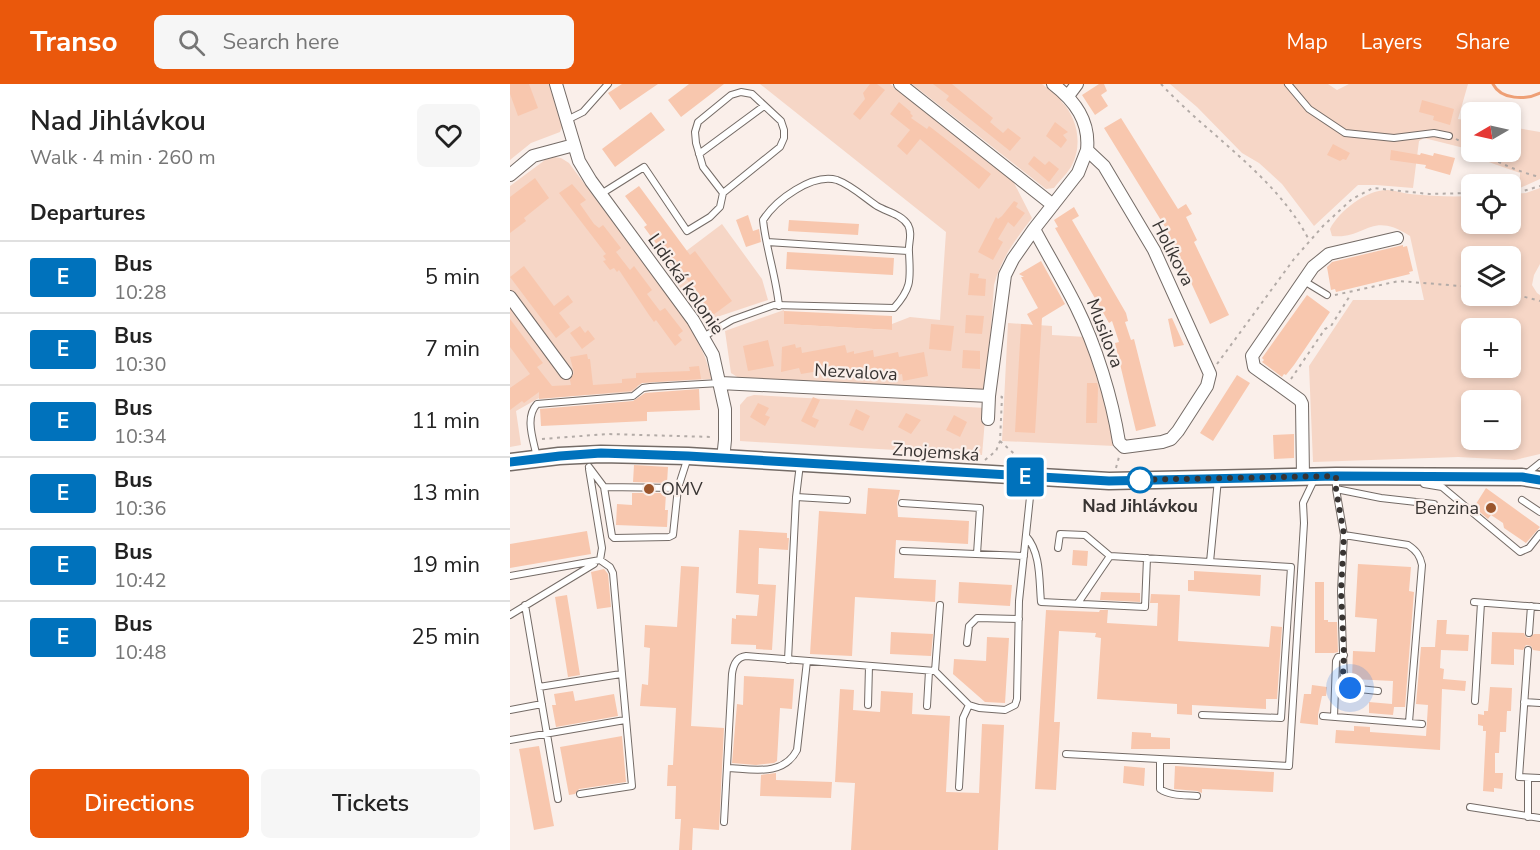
<!DOCTYPE html>
<html lang="en">
<head>
<meta charset="utf-8">
<style>
	:root { --surface:#fff; --page:#f6f6f6; --text:#222; --muted:#767676; --line:#e0e0e0; --accent:#ea580c }
	body { margin:0; font-family:"Nunito Sans",sans-serif; background:var(--page); color:var(--text); height:100vh; display:flex; flex-direction:column; font-size:22px; white-space:nowrap }
	* { box-sizing:border-box; margin:0 }
	p { font-size:20px; color:var(--muted) }
	.icon { flex:none; width:33px; height:33px; fill:none; stroke:currentColor; stroke-width:2; stroke-linecap:round; stroke-linejoin:round }
	.map { position:relative; flex:1; overflow:hidden }
	.side { display:flex; flex-direction:column; background:var(--surface); width:510px }
	.side>* { flex:none }
	.badge { padding:0 12px; border-radius:4px; font-size:21px; line-height:39px }
	.needle { width:39px; rotate:261deg }
	.buttons { position:absolute; left:951px; top:18px; display:grid; gap:12px }
	.buttons a { display:grid; place-items:center; width:60px; height:60px; border-radius:9px; background:var(--surface); box-shadow:0 3px 9px #0003; font-size:30px }
	.you { position:absolute; width:30px; height:30px; margin:-15px; border:4px solid #fff; border-radius:50%; background:#1a73e8; box-shadow:0 0 0 9px #1a73e833 }
	.map>.badge { position:absolute; translate:-50% -50%; box-shadow:0 0 0 3px #fff }
	h2 { padding:0 30px; font-size:22px; line-height:54px }
	.round { display:grid; place-items:center; flex:none; width:63px; height:63px; border-radius:9px; background:var(--page) }
	.overview { display:flex; align-items:center; justify-content:space-between; height:102px; padding:0 30px }
	h1 { font-size:28px; font-weight:600; line-height:45px }
	.button { display:flex; gap:12px; margin-top:auto; padding:12px 30px }
	.button a { flex:1; height:69px; border-radius:9px; background:var(--accent); color:#fff; font-size:24px; font-weight:600; line-height:69px; text-align:center }
	.button a+a { background:var(--page); color:var(--text) }
	ul { padding:0; list-style:none }
	li { display:flex; align-items:center; gap:18px; height:72px; padding:0 30px; border-top:2px solid var(--line) }
	li div { flex:1 }
	li b { display:block; font-size:22px }
	li em { font-style:normal }
	li .badge { min-width:66px; font-weight:700; text-align:center }
	header { display:flex; align-items:center; gap:36px; box-sizing:border-box; height:84px; padding:0 30px; background:var(--accent); color:#fff }
	header strong { font-size:28px }
	nav { display:flex; gap:33px; margin-inline-start:auto; font-size:21px }
	.search { width:420px; height:54px; background:var(--page); display:flex; align-items:center; gap:15px; box-sizing:border-box; padding:0 21px; border-radius:9px; color:var(--muted); font-size:22px }
	main { display:flex; flex:1; min-height:0 }
	.map>svg:first-child { display:block }
</style>
</head>
<body>
<header>
<strong>Transo</strong>
<div class="search"><svg class="icon" aria-label="search" viewBox="0 0 24 24"><circle cx="10" cy="10" r="6"/><path d="M15 15l6 6"/></svg>Search here</div>
<nav><a>Map</a><a>Layers</a><a>Share</a></nav>
</header>
<main>
<section class="side">
<div class="overview"><div><h1>Nad Jihlávkou</h1><p>Walk · 4 min · 260 m</p></div><a class="round"><svg class="icon" aria-label="heart" viewBox="0 0 24 24"><path d="M12 20l-8-8c-3-5 5-10 8-4 3-6 11-1 8 4z"/></svg></a></div>
<h2>Departures</h2>
<ul>
<li><span class="badge" style="background:#0072bc;color:#fff">E</span><div><b>Bus</b><p>10:28</p></div><em>5 min</em></li>
<li><span class="badge" style="background:#0072bc;color:#fff">E</span><div><b>Bus</b><p>10:30</p></div><em>7 min</em></li>
<li><span class="badge" style="background:#0072bc;color:#fff">E</span><div><b>Bus</b><p>10:34</p></div><em>11 min</em></li>
<li><span class="badge" style="background:#0072bc;color:#fff">E</span><div><b>Bus</b><p>10:36</p></div><em>13 min</em></li>
<li><span class="badge" style="background:#0072bc;color:#fff">E</span><div><b>Bus</b><p>10:42</p></div><em>19 min</em></li>
<li><span class="badge" style="background:#0072bc;color:#fff">E</span><div><b>Bus</b><p>10:48</p></div><em>25 min</em></li>
</ul>
<div class="button"><a>Directions</a><a>Tickets</a></div>
</section>
<div class="map">
<svg width="1030" height="766" viewBox="0 0 1030 766">
	<rect width="100%" height="100%" fill="#faefea"/>
	<!-- green -->
	<path fill="#f6d6c6" fill-rule="evenodd" d="M0 0H39L52 43 50 48 21 59 0 76Z
		M250 0H380L503 97 522 134C506 155 491 174 484 201L477 302 470 309 229 294 221 289 215 247 274 226V240L381 246 382 240 400 233 430 236 436 148Z
		M402 0H532L552 15 551 17C567 33 573 60 562 81 558 89 550 96 544 104L536 105Z
		M660 0H818L827 6 839 0H958L948 35 961 37 962 68H1000L1001 43 1030 48V95L1010 104V89L953 69 954 64 914 54 909 57 903 104 866 101H848L804 142 772 100 749 79 732 69 687 23Z
		M44 73 51 74 59 79 182 245 195 273 202 295 129 299 125 308 29 314 6 327 11 361 0 363V221L61 290 0 207V102L35 76Z
		M1030 104V180L1024 191 1022 201 1027 209 1030 211V370L1005 376 948 373 803 378 799 282 843 216H914L900 152C860 126 856 156 822 152L820 145C829 127 856 106 877 106 884 106 892 109 900 110 921 112 941 113 961 112L962 140H1000L1001 110 1016 109ZM962 172H1000V212H962ZM962 244H1000V284H962ZM962 316H1000V356H962Z
		M212 140 252 195 258 216 195 237 155 183Z
		M498 239 542 242V251L576 253 588 289 605 362 492 357Z
		M244 311 476 324 472 371 230 357V321L237 313Z"/>
	<g fill="none" stroke-linecap="round" stroke-linejoin="round">
		<!-- stream -->
		<path stroke="#ee9f75" stroke-width="3" d="M983 0C991 16 1016 16 1030 9"/>
	</g>
	<!-- building -->
	<path fill="#f8c7ae" d="M0 0H19L28 24 8 32 0 10Z
		M112 0H148L110 26 98 9Z
		M179 0H214L171 33 158 16Z
		M360 0H367L375 6 350 36 343 30 355 15 353 9Z
		M423 0H442L483 34 480 38 493 49 498 44 511 54 500 67 436 16 439 12Z
		M589 0H594L597 7 591 11 598 22 585 31 572 11Z
		M912 16 944 25 940 41 923 36 924 32 909 28Z
		M389 18 401 28 400 29 403 32 401 34 417 45 419 42 481 90 469 105 410 55 397 71 387 62 400 46 380 30Z
		M141 28 155 46 105 83 92 65Z
		M611 34 668 125 676 120 682 130 676 133 687 156 684 158 719 231 700 240 657 146 594 44Z
		M545 38 558 48 553 51 557 56 551 64 536 52Z
		M823 60 840 69 836 76 833 75 830 77 817 71Z
		M881 66 910 71 911 69 923 72 924 69 945 74 940 91 915 84 916 81 880 76Z
		M524 72 535 81 539 77 549 85 539 98 518 80Z
		M25 94 39 114 14 134 16 137 0 149V113Z
		M62 100 76 116 70 120 84 140 89 144 93 141 111 164 106 168 120 186 124 182 142 206 137 210 150 227 155 224 173 247 168 251 172 256 165 262 146 236 144 238 139 231 109 186 107 188 104 184 100 186 93 177 96 176 93 172 96 170 49 109Z
		M129 102 180 171 185 167 222 217 203 231 159 171 156 173 134 143 137 141 115 112Z
		M504 117 508 119 506 123 515 129 504 143 498 138 488 155 493 158 483 176 468 168 486 133 488 135 492 132Z
		M564 123 569 132 562 136 616 229 618 237 615 238 621 256 624 255 646 342 626 347 605 259 609 258 602 237 599 239 545 144 548 143 544 136Z
		M238 131 243 147 249 145 251 158 236 163 226 136Z
		M279 136 349 140 348 151 278 147Z
		M893 161V163L897 162 903 187 899 188 900 190 826 208 825 205 821 206 817 183 822 178Z
		M277 168 384 174 383 191 276 185Z
		M531 177 555 220 532 234 525 349 505 348 511 240 523 241 517 230 528 224 511 193H514L509 190Z
		M14 182 44 222 58 211 63 218 49 229 60 243 46 254 0 193Z
		M460 189 469 190 468 194 476 195 475 212 458 211Z
		M797 211 820 228 784 281 776 291 774 290 772 293 752 278 754 276 752 274Z
		M274 227 382 232V246L274 240Z
		M456 231 474 232 472 250 455 249Z
		M662 234 674 261 664 263 658 235Z
		M0 235 33 279 27 283 42 302 61 301 60 296 64 289 60 273 77 270 78 275H80L83 301 112 299V295L126 294V289L180 287 179 283 189 282 191 295 132 299 121 307 29 315V308L14 319 12 317 0 326V304L20 290 0 263Z
		M421 240 444 242 441 267 419 265Z
		M70 242 75 249 78 246 85 255 72 265 60 249Z
		M258 256 264 282 238 287 233 262Z
		M285 260 286 264 291 263 292 269 335 261 337 269 344 267V270L363 266 364 273 388 268 389 273 414 268 418 292 393 297 392 290 368 295 367 289 342 294 341 287 316 292 315 286 291 290 289 284 271 288 272 263Z
		M453 266 470 267V285L452 284Z
		M727 291 740 299 703 357 690 349Z
		M577 299H587L588 304 587 339H576Z
		M189 305 190 326 137 328V337L31 342 30 325 123 317 135 309Z
		M303 313 310 316 302 333 309 336 305 344 291 337Z
		M248 319 259 324 255 331 260 333 255 342 240 333Z
		M346 325 360 332 353 347 339 341Z
		M396 329 411 336 401 350 388 343Z
		M444 331 457 338 450 353 436 346Z
		M784 350V374L764 375 763 351Z
		M124 381 158 383 157 399 123 398Z
		M358 404 390 406 387 419 388 433 459 437 458 460 386 456 384 494 426 496 425 518 345 513 342 572 300 570 309 427 356 430Z
		M976 404 1030 443 1016 459 994 444 993 439 981 431 978 435 964 423Z
		M122 409H156L155 426H158L157 443 106 441 107 420 122 421Z
		M229 446 277 449V454H279L278 466 249 464 248 500 266 501 262 566 246 565V561L221 560 222 534 226 535V531L247 532 249 511 226 509Z
		M77 447 81 470 0 484V460Z
		M563 466 578 467 577 482 562 481Z
		M848 480 901 483 899 507 904 508 895 623H884L883 631 859 629V618L882 620 883 597 842 595 843 567 865 568 867 535 845 533Z
		M171 482 189 483 181 642 214 644 209 746 183 744 182 766H169L171 735H165L166 702H157L158 681H163L166 624 130 622 132 600 138 601 140 564 134 563 135 541 167 543Z
		M94 485 98 490 101 523 87 525 81 488Z
		M684 487 751 491 750 512 678 507V496H684Z
		M449 498 502 501 500 522 448 519Z
		M805 498H814V536H818V538H827L828 568 824 569H805Z
		M591 508 630 509V518L590 516Z
		M641 510 670 511 668 557 759 563 761 542 772 543 767 615H756V625L682 621V631L667 630V620L587 615 591 554 585 553 586 549 549 547 544 638H550L546 706 525 705 536 526 589 528 590 526H598L597 539 647 542 648 519H640Z
		M57 511 70 591 58 593 45 513Z
		M927 536H937L936 550 959 551 958 567 931 566 930 584 934 585 933 595 956 597 955 607 932 605 930 666 825 659 826 646 844 647V642L860 643V648L916 652 918 621 906 620 911 563H925Z
		M381 548 423 550 421 572 380 570Z
		M982 548 1014 549 1016 553 1019 554 1024 550H1030V567L1023 566 1021 562 1016 561 1013 566 1004 565V581L981 580Z
		M477 553 499 554 495 619 475 618 443 590 444 575 476 577Z
		M234 592 284 595 282 625 270 624 267 677 264 679 246 681 222 679 227 620 233 621Z
		M802 601 817 603 816 612H812L808 631V641L790 639 794 610H801Z
		M980 603 1002 604 1001 627H997L996 648H990L989 669H985V689H993L992 705 984 704V708L973 707 976 647H973V642L968 641V630L974 631V627H978Z
		M330 605 344 606 343 626 370 628 371 607 403 609 402 630 440 632 436 708 469 709 472 640 494 641 488 766H341L345 699 325 698Z
		M63 607 65 617 104 610 108 632 46 643 42 621H46L44 610Z
		M622 648 641 649V653L660 654V665H621Z
		M112 652 116 698 69 705 65 710 59 711 50 663Z
		M29 662 44 742 24 746 9 665Z
		M614 682 635 684 634 702 613 699Z
		M665 682 764 688 763 708 692 705V709L687 707 664 705Z
		M266 689V696L322 698 321 714 250 712 251 691Z"/>
	<g fill="none" stroke-linecap="round" stroke-linejoin="round">
		<!-- lane casing -->
		<g stroke="#746b66" stroke-width="8">
			<path id="lane" d="M778 0 799 25 835 49 884 54 924 49 939 52
				M57 36 73 28 98 0
				M189 70 254 22
				M91 110 134 83 177 147 200 133 210 123 213 109 270 63 274 54V46L271 37 242 10 231 8 221 11 188 38 185 48 186 59 193 83 213 109
				M257 158 398 167
				M794 197 817 211
				M193 253 222 236 264 221 384 224C403 203 400 194 399 168 398 159 403 150 398 141 391 130 377 128 367 122 355 114 341 101 327 96 302 89 266 116 253 136 256 165 266 192 269 222
				M27 374C24 357 14 334 27 320L123 312 133 304 140 303 210 299
				M79 383 94 403 168 404 178 373
				M79 385 92 464 90 476
				M1015 391 1030 379
				M826 394V405L834 451 831 507 834 598 840 604 868 607
				M914 400 932 403 1010 468 1019 464 1030 450
				M94 403 102 452 104 454 159 453 163 451 168 404
				M826 405 871 414 924 420
				M286 413 337 416
				M1012 416 1030 428
				M392 419 470 424 467 470
				M834 451 898 461C907 467 910 472 912 481L899 638
				M516 452C531 469 529 496 531 518L635 523 637 474
				M548 464 550 450 575 451 600 472 568 519
				M393 467 514 472
				M600 472 781 483 771 634 692 631
				M700 478 708 395
				M0 492 90 476 100 483 103 489 122 702 70 710
				M964 518 1030 523
				M15 521 48 715
				M0 531 84 480
				M1019 549 1021 522
				M457 559 459 542 467 534 509 535
				M1018 566 1009 693 1030 694
				M278 576 286 413 290 380
				M425 587 459 621 469 624 495 626 505 621 507 615 509 517 522 394
				M29 603 111 590
				M965 617 971 519
				M1014 618 1030 619
				M358 621 359 582
				M417 622 419 587
				M0 626 32 620
				M813 632 912 640
				M824 633 826 577 828 573 834 571
				M0 656 115 636
				M556 670 779 682 794 439 793 419 804 396
				M650 676V705C660 712 675 711 687 712
				M217 684C242 685 273 693 287 666L297 577
				M449 703 453 634 459 621
				M960 723 1030 734
				M1018 733V694
				M214 738 222 590C223 582 226 573 236 572L425 587 430 521"/>
		</g>
		<!-- street casing -->
		<g stroke="#746b66" stroke-width="14">
			<path id="street" d="M46 0 69 77 81 97 183 236 203 271 215 325V356L213 375
				M390 0 543 121
				M543 0C565 17 580 37 577 66L594 82 644 166 700 290 697 302 668 347 661 355 652 358 614 363 609 358C602 314 586 262 566 222 553 196 538 171 524 145L568 89 577 66
				M558 12 567 0
				M0 91 23 72 64 61
				M0 213 56 289
				M210 299 479 312
				M478 335 479 312 495 191 503 175 524 145
				M793 393 792 320 790 316 744 283 742 272 803 183 819 170 887 154"/>
		</g>
		<!-- secondary casing -->
		<g stroke="#746b66" stroke-width="19">
			<path id="secondary" d="M0 378 49 372 91 370 178 372 599 397 826 392 1012 393 1030 396"/>
		</g>
		<!-- path -->
		<path stroke="#b3aba7" stroke-width="2" stroke-dasharray="3 4.5" stroke-linecap="butt" d="M651 0C699 52 766 92 799 156
			M946 55 962 64
			M968 68C988 78 1008 88 1030 93
			M1000 109 1010 108 1030 102
			M1000 209 1030 217
			M825 211 889 197 962 203
			M707 280 784 175 813 142 842 115 863 104 919 110 962 109
			M781 295 815 245 821 242 841 210
			M32 355 97 350 203 353
			M490 357 512 377
			M475 376 486 367 490 357 492 313 489 312
			M606 384 609 373"/>
		<!-- lane -->
		<use href="#lane" stroke="#fff" stroke-width="6"/>
		<!-- street -->
		<use href="#street" stroke="#fff" stroke-width="12"/>
		<!-- secondary -->
		<use href="#secondary" stroke="#fff" stroke-width="16"/>
	</g>
	<g fill="none" stroke-linecap="round" stroke-linejoin="round">
		<!-- line casing -->
		<g stroke="#fff" stroke-width="14">
			<path id="line" d="M0 378 50 372 91 369 178 372 599 397 826 392 1012 393 1030 396"/>
		</g>
		<!-- line -->
		<use href="#line" stroke="#0072bc" stroke-width="9"/>
		<!-- walk -->
		<path stroke="#383432" stroke-width="6" stroke-dasharray="0 10.8" d="M630 396H621L826 392V405L834 451 831 507 834 571 833 591 836 602 840 604"/>
	</g>
	<!-- markers -->
	<circle fill="#fff" stroke="#0072bc" stroke-width="3" cx="630" cy="396" r="12"/>
	<g fill="#9b552c" stroke="#faefea" stroke-width="2">
		<circle cx="139" cy="405" r="6"/>
		<circle cx="981" cy="424" r="6"/>
	</g>
	<g text-anchor="middle" dominant-baseline="central" stroke-width="4.5" stroke-linejoin="round" paint-order="stroke">
		<!-- street labels -->
		<g font-size="18" fill="#383432" stroke="#faefea">
			<text transform="translate(663 169) rotate(63)">Holíkova</text>
			<text transform="translate(176 200) rotate(55)">Lidická kolonie</text>
			<text transform="translate(595 249) rotate(69)">Musilova</text>
			<text transform="translate(346 288) rotate(3)">Nezvalova</text>
			<text transform="translate(426 368) rotate(4)">Znojemská</text>
		</g>
		<!-- poi labels -->
		<g font-size="18" fill="#383432" stroke="#faefea" text-anchor="start">
			<text x="151" y="405">OMV</text>
			<text x="969" y="424" text-anchor="end">Benzina</text>
		</g>
		<!-- stop labels -->
		<g font-size="18" font-weight="bold" fill="#383432" stroke="#faefea">
			<text x="630" y="422">Nad Jihlávkou</text>
		</g>
	</g>
</svg>
<div class="buttons">
<a><svg class="needle" viewBox="-14 -14 28 28"><path d="M0-13l5 13h-10z" fill="#e53935"/><path d="M0 13l5-13h-10z" fill="#767676"/></svg></a>
<a><svg class="icon" aria-label="locate" viewBox="0 0 24 24"><circle cx="12" cy="12" r="6"/><path d="M12 2v4M12 18v4M2 12h4M18 12h4"/></svg></a>
<a><svg class="icon" aria-label="layers" viewBox="0 0 24 24"><path d="M12 4l9 5-9 5-9-5zM3 14l9 5 9-5"/></svg></a>
<a>+</a>
<a>−</a>
</div>
<div class="you" style="left:840px;top:604px"></div>
<b class="badge" style="left:515px;top:393px;background:#0072bc;color:#fff">E</b>
</div>
</main>
</body>
</html>
